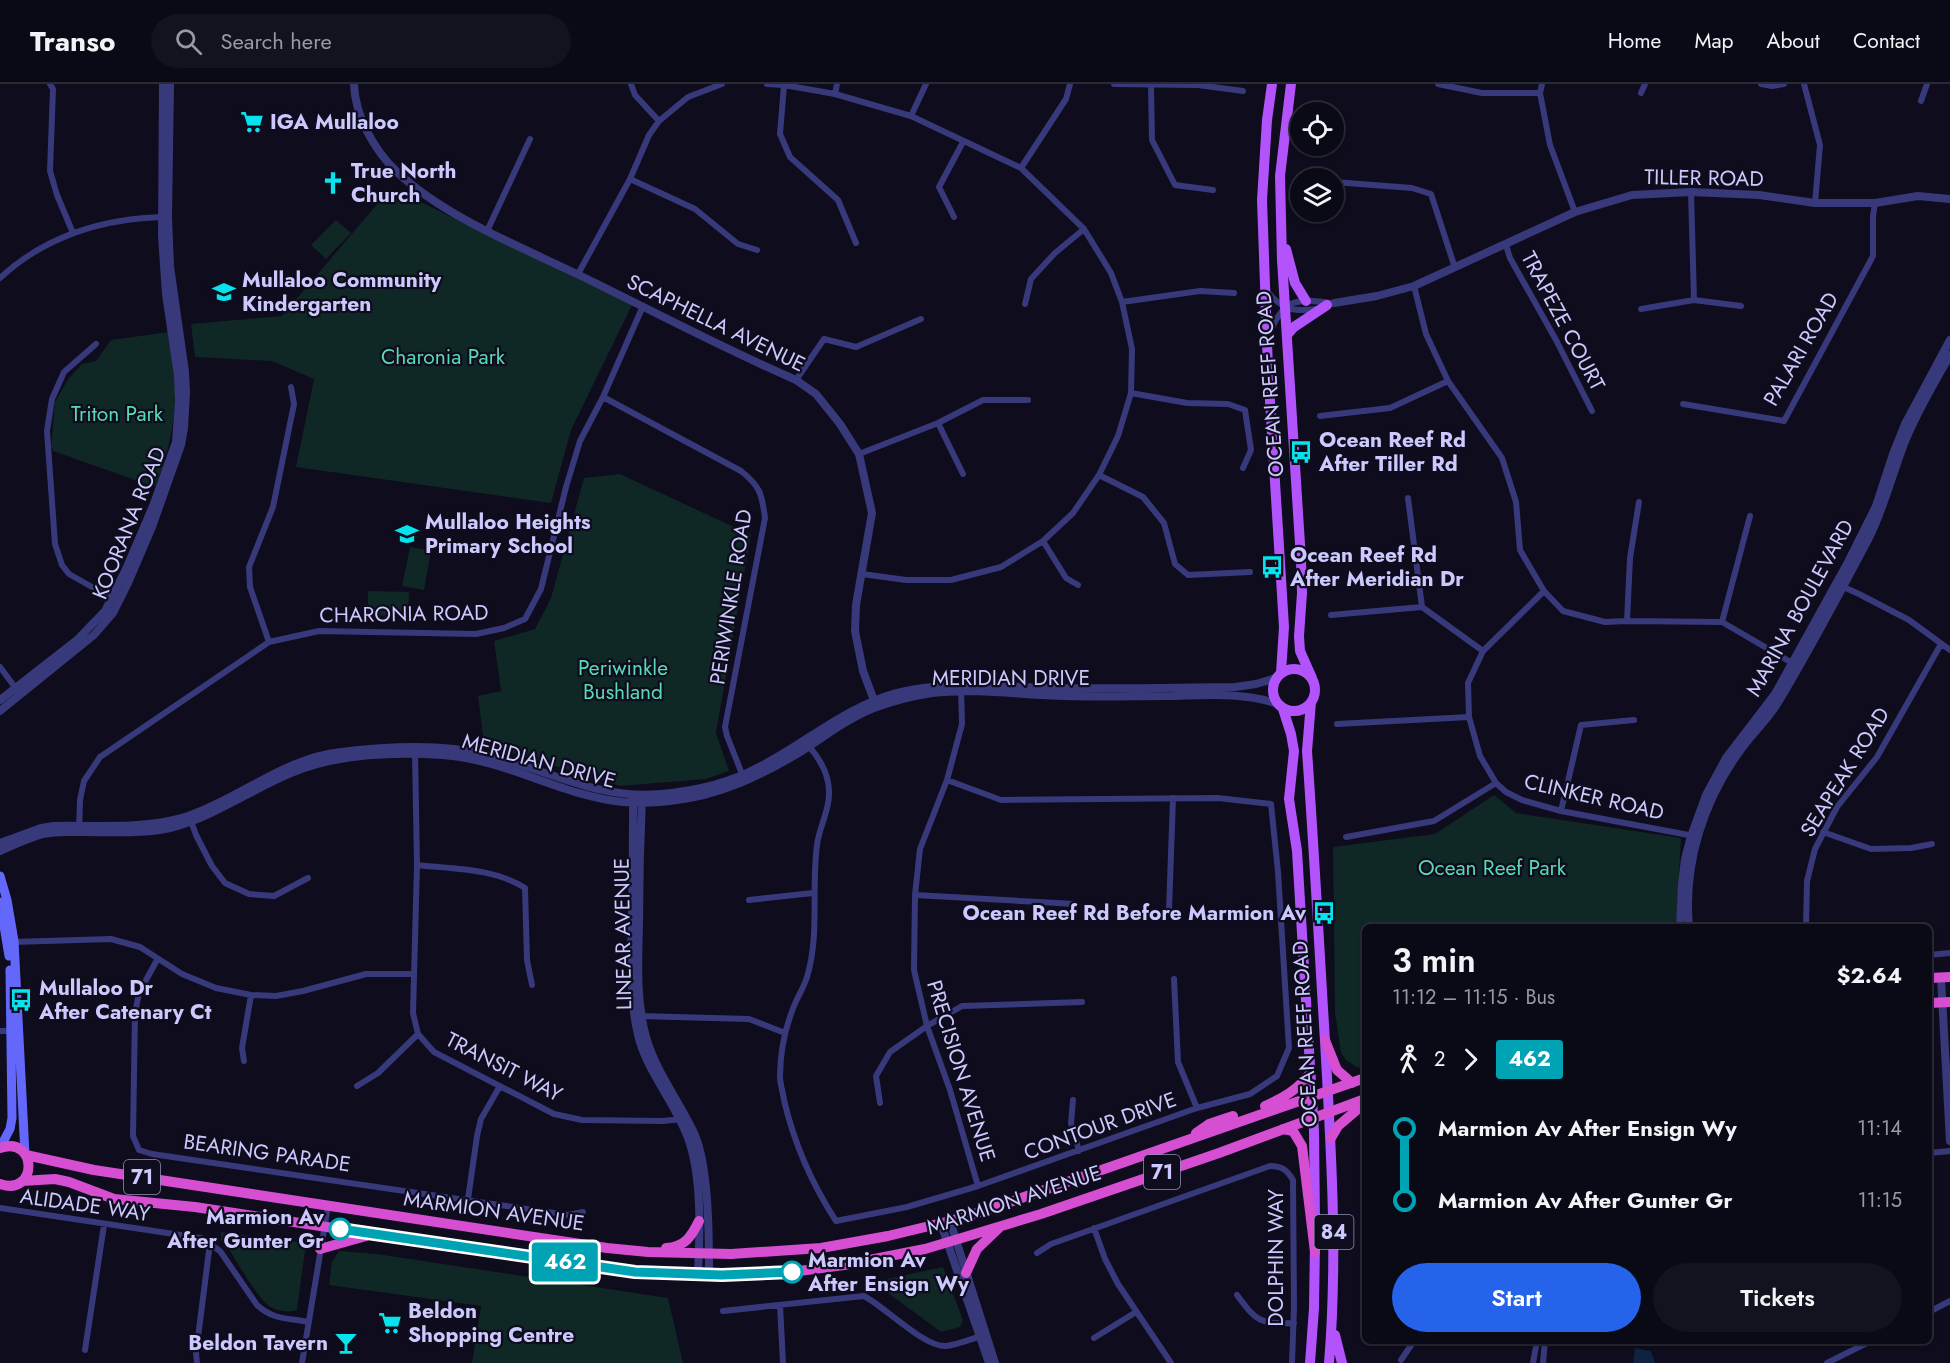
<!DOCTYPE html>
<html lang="en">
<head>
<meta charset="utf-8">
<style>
	:root { --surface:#0a0916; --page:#13121f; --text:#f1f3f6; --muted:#999aa1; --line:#2a2a35; --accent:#2563eb }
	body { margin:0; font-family:Jost,sans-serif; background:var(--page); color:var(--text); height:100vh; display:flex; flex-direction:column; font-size:22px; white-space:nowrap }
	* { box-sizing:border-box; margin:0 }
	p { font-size:20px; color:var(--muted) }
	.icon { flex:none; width:33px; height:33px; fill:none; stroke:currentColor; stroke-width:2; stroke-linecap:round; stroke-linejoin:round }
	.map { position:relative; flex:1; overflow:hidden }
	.panel { position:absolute; left:1362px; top:840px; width:570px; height:420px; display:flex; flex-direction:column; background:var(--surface); border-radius:9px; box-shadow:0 2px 4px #0004,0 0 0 2px var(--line) }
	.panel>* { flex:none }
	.badge { padding:0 12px; border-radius:4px; font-size:21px; line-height:39px }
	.buttons { position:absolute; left:1290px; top:18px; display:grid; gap:12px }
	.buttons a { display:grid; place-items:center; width:54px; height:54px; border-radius:50%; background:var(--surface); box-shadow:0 2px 4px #0004,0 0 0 2px var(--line); font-size:30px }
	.map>.badge { position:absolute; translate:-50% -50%; box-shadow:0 0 0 3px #fff }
	.legs { display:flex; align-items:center; gap:9px; height:66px; padding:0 30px; font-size:20px }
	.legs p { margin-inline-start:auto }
	.summary { display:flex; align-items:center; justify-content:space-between; height:102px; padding:0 30px }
	h1 { font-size:33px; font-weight:600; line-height:45px }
	.button { display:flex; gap:12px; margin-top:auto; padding:12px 30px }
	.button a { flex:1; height:69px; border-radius:36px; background:var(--accent); color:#fff; font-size:24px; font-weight:600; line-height:69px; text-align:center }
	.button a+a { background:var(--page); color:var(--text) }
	ul { padding:0 30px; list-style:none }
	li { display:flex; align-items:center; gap:21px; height:72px; font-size:22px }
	li i { display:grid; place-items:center; width:9px; height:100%; margin:0 8px; background:currentColor }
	li i::after { content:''; width:15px; height:15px; margin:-8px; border:4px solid; border-radius:50%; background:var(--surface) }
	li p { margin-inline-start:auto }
	li:first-child i { background:linear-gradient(#0000 50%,currentColor 0) }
	li:last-child i { background:linear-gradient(currentColor 50%,#0000 0) }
	header { display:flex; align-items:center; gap:36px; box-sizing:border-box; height:84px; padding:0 30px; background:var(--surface); border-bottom:2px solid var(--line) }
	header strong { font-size:28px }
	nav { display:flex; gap:33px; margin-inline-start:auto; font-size:21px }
	.search { width:420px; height:54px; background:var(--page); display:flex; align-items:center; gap:15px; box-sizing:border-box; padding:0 21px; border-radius:33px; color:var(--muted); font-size:22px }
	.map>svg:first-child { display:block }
</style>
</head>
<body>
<header>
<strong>Transo</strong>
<div class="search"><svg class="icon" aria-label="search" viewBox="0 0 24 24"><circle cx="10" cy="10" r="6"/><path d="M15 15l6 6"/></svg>Search here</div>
<nav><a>Home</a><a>Map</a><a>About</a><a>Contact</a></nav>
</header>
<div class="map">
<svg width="1950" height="1279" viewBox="0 0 1950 1279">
	<rect width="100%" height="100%" fill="#0e0c1d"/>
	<!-- green -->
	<path fill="#0f2725" d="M390 105 423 119 632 221 571 346 551 419 296 383 314 295 272 277 195 273 191 240 282 232Z
		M336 136 351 149 326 175 311 161Z
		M168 248C170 266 174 285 175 303 176 338 168 371 155 403L53 367 51 362 55 318 69 294 82 280 96 277 111 256Z
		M620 390 751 451 716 649 729 687 706 695 620 702 484 660 478 612 501 607 494 557 535 545 551 514 584 394Z
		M410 463 431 467 424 506 402 502Z
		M368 507 409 508 408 531 368 532Z
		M1494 711 1516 729 1681 754 1676 843H1365V982L1358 984 1346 976 1341 969 1335 928 1333 763 1435 750Z
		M221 1148 306 1159 297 1226C290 1229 276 1227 269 1222 258 1215 235 1175 227 1162L221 1156Z
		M339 1167 377 1170 668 1214 683 1279H472L481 1222 329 1201 332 1178Z
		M943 1183 963 1236 960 1243 941 1248 873 1198Z"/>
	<!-- water -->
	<path fill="#0d2340" d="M1635 1264 1651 1267 1655 1279H1633Z"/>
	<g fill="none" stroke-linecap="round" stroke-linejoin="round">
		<!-- minor -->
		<path stroke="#38397b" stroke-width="6" d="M50 0 53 5 50 87 57 111 73 149
			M631 0 635 11 659 37
			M767 0 784 1 835 10 911 32 1021 84 1084 145 1111 189 1122 218 1132 265 1131 309 1118 352 1099 391 1073 429 1043 457 1001 483 951 496H906L862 490
			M1114 0 1198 1 1243 7
			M1438 0 1482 9H1540
			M1542 0 1540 9 1550 61 1575 128
			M1761 0 1772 2 1784 0
			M1804 0 1820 61 1815 119
			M784 1 780 50 790 73 838 116 856 159
			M1151 1 1152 56 1175 101 1213 106
			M1641 9 1645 0
			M835 10 837 0
			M1921 17 1927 0
			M911 32 926 0
			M1021 84 1066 15 1070 0
			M630 95 695 125 738 160 757 166
			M1334 98 1412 104 1431 110 1455 184
			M1691 108 1694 216
			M954 133 939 103 963 58
			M487 147 530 55
			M1506 161 1510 174 1556 256 1592 327
			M578 190 630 95 649 51 659 37 688 13 722 0
			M0 194C45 152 104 134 165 133
			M1414 202 1426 250 1448 297 1502 374 1516 418 1520 466 1544 507 1563 527 1605 538 1627 537 1722 538 1794 580
			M1266 206C1282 226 1292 228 1317 225
			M1122 218 1200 207 1234 209
			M1025 220 1031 195 1055 169 1084 145
			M1641 225 1694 216 1741 222
			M1269 251C1282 217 1294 213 1330 219
			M96 260 64 288 52 315 47 347 55 460 62 481 69 490 115 516
			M796 296 824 255 856 263 921 235
			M1131 309 1187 319 1228 320 1245 326 1251 366 1243 384
			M603 313 741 387C760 402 762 410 765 434L725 643 727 652 744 695
			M1683 320 1784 337 1873 172V132L1875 119
			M1320 332 1390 324 1448 297
			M938 339 963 390
			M859 370 938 339 983 316H1028
			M1099 391 1143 413 1164 439 1175 480 1188 491 1250 488
			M1408 414 1422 523 1483 567
			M1043 457 1066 494 1078 501
			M1839 501 1859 510 1909 536 1950 566
			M1544 507 1483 567 1468 599 1469 633 1480 672 1496 699 1506 708 1522 716 1561 727 1694 752
			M1331 531 1422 523
			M1627 537 1630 474 1639 418
			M1722 538 1750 432
			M269 558 250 503 249 483 273 423 294 320 291 303
			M0 583 20 610
			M961 605 962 640 947 696 920 765 915 811 914 886 927 942 950 1006 978 1102
			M1337 640 1469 633
			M806 659C818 672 829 690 829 708 830 726 819 743 817 761 811 805 820 850 807 893 804 903 798 912 794 922 785 944 780 969 780 993 780 1000 783 1008 784 1016 794 1059 812 1100 836 1137L907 1123 978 1102 1197 1024 1250 1010 1277 992 1289 964 1278 788 1271 720 1218 714 1001 716 947 696
			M415 668 417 781 413 929 418 950 434 968 554 1030 582 1036 662 1037 683 1035
			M1561 727 1581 641 1634 636
			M190 734 196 751 212 782 225 799 249 810 274 812 308 794
			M79 747 80 716 84 697 100 673 269 558 319 547 476 550 504 544 525 535 541 505 566 403 580 357 603 313 643 222
			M1823 748 1871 765 1911 764 1932 760
			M1346 753 1434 737 1496 699
			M417 781C453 785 494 784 525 804L527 876 532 901
			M915 811 1075 820
			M749 816 813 809
			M1169 826 1173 714
			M1806 843 1807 797 1815 765 1837 723 1877 673 1941 560
			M13 858 111 855 140 863 182 890 216 904 251 911 276 912 303 907 366 890H414
			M1929 871 1950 869
			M157 876 139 909 135 929 133 1052 139 1066 152 1070 568 1131 583 1128
			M1174 895 1178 978 1197 1024
			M638 932 749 935 785 949
			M0 947H14
			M244 977 242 964 251 911
			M357 1002 378 989 418 950
			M1073 1016 1071 1039 1079 1067
			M880 1019 876 992 890 968 927 942 962 922 1082 918
			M1929 1069 1950 1067
			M468 1115 477 1052 481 1035 500 1002
			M0 1124 201 1154 220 1167 257 1221C273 1236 288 1234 308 1238
			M1094 1144 1105 1175 1118 1200 1171 1279
			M1037 1169 1051 1160 1270 1082C1282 1082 1287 1086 1293 1096L1294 1223 1292 1279
			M1237 1211C1257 1238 1260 1240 1294 1239
			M780 1221 783 1279
			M723 1227 864 1212C885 1223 924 1263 945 1262 957 1261 970 1255 982 1252
			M1929 1228 1950 1217
			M1094 1254 1136 1228
			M85 1266 104 1141
			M1401 1276 1414 1257
			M197 1279 196 1269 210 1159
			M302 1279 328 1122
			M1533 1279 1537 1257
			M1543 1279 1545 1257
			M1827 1279 1871 1257"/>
		<!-- tertiary -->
		<path stroke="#38397b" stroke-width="8" d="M354 0C355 32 374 66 397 88 445 133 519 162 579 191 651 226 722 264 796 296L816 310 840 340 859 370 872 429 856 521 855 547 863 587 875 619
			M1334 219 1377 212 1414 202 1575 128 1632 111 1691 108 1759 111 1815 119H1875L1918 112 1950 115
			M0 616 77 556 105 527 126 485 153 422 176 358 179 317 178 292 166 210 162 152 163 0
			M0 627 94 551 113 529 128 499 152 443 181 361 184 344 186 309 185 288 170 182 168 133 170 0
			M633 713C633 750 633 786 632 823 632 865 628 909 638 951 647 988 675 1018 688 1054 702 1092 700 1149 698 1190
			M642 713C640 756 639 798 639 841 638 878 636 917 646 953 656 988 680 1018 695 1051 709 1085 709 1152 709 1190
			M0 759 41 744 54 742C98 741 145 746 188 732 241 714 284 674 341 668 389 662 442 659 488 671 547 686 599 716 661 710 696 707 730 699 761 682 807 658 846 623 896 609 946 596 999 603 1050 604 1111 605 1173 604 1235 603L1256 600 1276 594
			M0 767C14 761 29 754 43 750 56 747 70 748 83 748 112 748 142 750 170 744 214 733 250 706 291 689 336 670 395 668 442 671 506 675 561 712 623 718 638 719 654 719 670 717 720 712 763 691 805 665 828 650 849 634 874 624 893 617 912 612 932 609 976 604 1021 611 1065 612 1101 613 1137 612 1172 612 1208 611 1244 608 1278 620
			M1680 843 1682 800 1685 775 1691 752 1706 711 1726 674 1775 610 1847 480 1876 422 1893 370 1905 340 1950 256
			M1689 843C1683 779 1704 715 1742 664 1754 648 1769 634 1779 617 1811 564 1840 509 1869 454 1884 424 1892 391 1904 360 1916 329 1934 300 1950 271
			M1941 894 1950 1057
			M950 1137 995 1279
			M941 1140 989 1279"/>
		<!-- secondary -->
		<path stroke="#6368fb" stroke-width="9" d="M0 792 7 816 14 857 25 1070
			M0 818 9 872
			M0 1064 10 1045 12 1034 10 886"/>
		<!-- primary -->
		<path stroke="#b253fb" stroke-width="10" d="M1272 0 1267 36 1262 116 1268 285 1284 543 1281 589
			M1291 0 1280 92 1282 176 1301 476 1302 509 1299 552 1300 567 1312 594
			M1286 165 1295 199 1306 217
			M1287 251 1294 243 1327 221
			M1273 606a21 21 0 1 1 42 0a21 21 0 1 1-42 0Z
			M1311 618 1307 667C1314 764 1319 860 1325 957 1331 1065 1338 1171 1329 1279
			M1283 625 1291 650 1294 667 1289 715 1297 767 1314 1048 1315 1138
			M1335 1251 1342 1279
			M1310 1279 1314 1224 1315 1159"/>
		<!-- trunk -->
		<path stroke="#d64ed2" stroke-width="10" d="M1929 894 1950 893
			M1929 919 1950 918
			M1325 956 1337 986 1352 999
			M1265 1022C1283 1014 1299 1005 1310 989
			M1283 1045 1293 1047 1302 1062 1315 1168
			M1196 1049 1209 1040 1233 1032
			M1331 1054 1338 1042 1365 1019
			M0 1064C38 1051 38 1113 0 1100
			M26 1071 94 1086 607 1164 648 1168 731 1170 821 1164 888 1152 950 1137 987 1126 1365 994
			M22 1097 55 1095 69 1098 114 1115 195 1123 373 1150 635 1188 722 1191 792 1188 844 1181 925 1165 955 1156 1041 1130 1219 1069 1365 1015
			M666 1164C685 1163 691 1153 699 1137
			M320 1165 366 1152
			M966 1189 977 1165 999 1144"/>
	</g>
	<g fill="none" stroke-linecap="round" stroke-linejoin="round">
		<!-- line-1 casing -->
		<g stroke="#fff" stroke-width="14">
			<path id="line-1" d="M340 1145 635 1188 722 1191 792 1188"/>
		</g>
		<!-- line-1 -->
		<use href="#line-1" stroke="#00a3b4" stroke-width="9"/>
	</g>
	<!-- icons -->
	<defs>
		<g id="supermarket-bare" transform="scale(1.8)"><path d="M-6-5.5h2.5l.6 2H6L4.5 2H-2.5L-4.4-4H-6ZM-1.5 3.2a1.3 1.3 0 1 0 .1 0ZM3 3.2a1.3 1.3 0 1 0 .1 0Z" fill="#06e3ed" stroke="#0e0c1d" stroke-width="2.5" paint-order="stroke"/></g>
		<g id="church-bare" transform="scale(1.8)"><path d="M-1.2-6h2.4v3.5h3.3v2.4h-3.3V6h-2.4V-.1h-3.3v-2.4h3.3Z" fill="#06e3ed" stroke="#0e0c1d" stroke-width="2.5" paint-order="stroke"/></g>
		<g id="school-bare" transform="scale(1.8)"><path d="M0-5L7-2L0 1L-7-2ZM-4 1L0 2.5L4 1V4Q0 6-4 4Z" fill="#06e3ed" stroke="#0e0c1d" stroke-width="2.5" paint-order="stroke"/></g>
		<g id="bus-bare" transform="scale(1.8)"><path d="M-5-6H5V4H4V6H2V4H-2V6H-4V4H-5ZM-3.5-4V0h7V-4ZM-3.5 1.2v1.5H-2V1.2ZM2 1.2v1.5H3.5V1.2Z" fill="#06e3ed" stroke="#0e0c1d" stroke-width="2.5" paint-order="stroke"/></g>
		<g id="bar-bare" transform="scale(1.8)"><path d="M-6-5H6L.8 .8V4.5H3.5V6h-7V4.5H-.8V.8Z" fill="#06e3ed" stroke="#0e0c1d" stroke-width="2.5" paint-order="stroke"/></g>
	</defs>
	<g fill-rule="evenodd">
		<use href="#supermarket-bare" x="252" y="38"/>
		<use href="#church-bare" x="333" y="99"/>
		<use href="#school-bare" x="224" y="208"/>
		<use href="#bus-bare" x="1301" y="368"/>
		<use href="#school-bare" x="407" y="450"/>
		<use href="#bus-bare" x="1272" y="483"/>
		<use href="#bus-bare" x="1324" y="829"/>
		<use href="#bus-bare" x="21" y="916"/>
		<use href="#supermarket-bare" x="390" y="1239"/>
		<use href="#bar-bare" x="346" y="1259"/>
	</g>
	<!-- markers -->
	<g fill="#fff" stroke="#00a3b4" stroke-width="3">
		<circle cx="340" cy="1145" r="10"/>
		<circle cx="792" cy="1188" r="10"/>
	</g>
	<g text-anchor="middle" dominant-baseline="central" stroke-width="4.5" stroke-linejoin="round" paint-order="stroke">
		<!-- shield labels -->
		<g fill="#0e0c1d" stroke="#9390ba" stroke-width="1.5">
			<rect x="1144" y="1071" width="36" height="34" rx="4.5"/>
			<rect x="124" y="1076" width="36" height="34" rx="4.5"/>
			<rect x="1314.5" y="1131" width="39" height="34" rx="4.5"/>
		</g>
		<g font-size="20" font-weight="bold" fill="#ccc9fe">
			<text x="1162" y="1088">71</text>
			<text x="142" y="1093">71</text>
			<text x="1334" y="1148">84</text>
		</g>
		<!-- poi labels -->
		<g font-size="21" font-weight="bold" fill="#ccc9fe" stroke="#0e0c1d" text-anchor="start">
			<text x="270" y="38">IGA Mullaloo</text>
			<text x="351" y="87">True North<tspan x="351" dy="24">Church</tspan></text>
			<text x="242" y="196">Mullaloo Community<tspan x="242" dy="24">Kindergarten</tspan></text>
			<text x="1319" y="356">Ocean Reef Rd<tspan x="1319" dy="24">After Tiller Rd</tspan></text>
			<text x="425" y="438">Mullaloo Heights<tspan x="425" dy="24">Primary School</tspan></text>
			<text x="1290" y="471">Ocean Reef Rd<tspan x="1290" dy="24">After Meridian Dr</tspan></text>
			<text x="1306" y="829" text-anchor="end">Ocean Reef Rd Before Marmion Av</text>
			<text x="39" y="904">Mullaloo Dr<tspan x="39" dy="24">After Catenary Ct</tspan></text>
			<text x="408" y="1227">Beldon<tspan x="408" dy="24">Shopping Centre</tspan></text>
			<text x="328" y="1259" text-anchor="end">Beldon Tavern</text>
		</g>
		<!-- street labels -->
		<g font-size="21" fill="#ccc9fe" stroke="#0e0c1d">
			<text transform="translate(1704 94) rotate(1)">TILLER ROAD</text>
			<text transform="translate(1563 237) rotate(62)">TRAPEZE COURT</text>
			<text transform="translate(716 239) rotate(26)">SCAPHELLA AVENUE</text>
			<text transform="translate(1801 265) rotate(-60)">PALARI ROAD</text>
			<text transform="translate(1270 300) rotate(-94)">OCEAN REEF ROAD</text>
			<text transform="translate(129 439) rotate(-68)">KOORANA ROAD</text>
			<text transform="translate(731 513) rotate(-81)">PERIWINKLE ROAD</text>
			<text transform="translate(1800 524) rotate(-61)">MARINA BOULEVARD</text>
			<text transform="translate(404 530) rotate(-1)">CHARONIA ROAD</text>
			<text x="1011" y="594">MERIDIAN DRIVE</text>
			<text transform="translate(539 677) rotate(15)">MERIDIAN DRIVE</text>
			<text transform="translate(1845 688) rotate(-58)">SEAPEAK ROAD</text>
			<text transform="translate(1594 713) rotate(13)">CLINKER ROAD</text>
			<text transform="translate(623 850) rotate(-91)">LINEAR AVENUE</text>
			<text transform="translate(1305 950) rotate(-93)">OCEAN REEF ROAD</text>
			<text transform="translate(504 983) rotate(27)">TRANSIT WAY</text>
			<text transform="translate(961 987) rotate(73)">PRECISION AVENUE</text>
			<text transform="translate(1100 1042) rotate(-20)">CONTOUR DRIVE</text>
			<text transform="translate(267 1069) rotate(8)">BEARING PARADE</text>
			<text transform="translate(1014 1116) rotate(-18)">MARMION AVENUE</text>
			<text transform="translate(85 1121) rotate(8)">ALIDADE WAY</text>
			<text transform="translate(494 1127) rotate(8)">MARMION AVENUE</text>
			<text transform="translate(1276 1174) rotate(-90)">DOLPHIN WAY</text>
		</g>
		<!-- park labels -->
		<g font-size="21" fill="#58dbb2" stroke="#0e0c1d">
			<text x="443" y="273">Charonia Park</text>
			<text x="117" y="330">Triton Park</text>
			<text x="623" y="584">Periwinkle<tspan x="623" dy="24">Bushland</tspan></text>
			<text x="1492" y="784">Ocean Reef Park</text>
		</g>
		<!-- stop labels -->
		<g font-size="21" font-weight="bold" fill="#ccc9fe" stroke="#0e0c1d" text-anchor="end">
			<text x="324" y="1133">Marmion Av<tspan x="324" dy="24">After Gunter Gr</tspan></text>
			<text x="808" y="1176" text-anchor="start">Marmion Av<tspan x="808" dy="24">After Ensign Wy</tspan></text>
		</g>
	</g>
</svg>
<div class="buttons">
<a><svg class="icon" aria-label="locate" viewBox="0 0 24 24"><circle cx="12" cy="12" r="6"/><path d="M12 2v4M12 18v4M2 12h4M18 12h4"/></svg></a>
<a><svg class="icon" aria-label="layers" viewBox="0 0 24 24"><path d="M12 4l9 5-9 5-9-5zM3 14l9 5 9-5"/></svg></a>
</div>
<b class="badge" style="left:565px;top:1178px;background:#00a3b4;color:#fff">462</b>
<section class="panel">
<div class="summary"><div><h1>3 min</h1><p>11:12 – 11:15 · Bus</p></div><b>$2.64</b></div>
<div class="legs"><svg class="icon" aria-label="walk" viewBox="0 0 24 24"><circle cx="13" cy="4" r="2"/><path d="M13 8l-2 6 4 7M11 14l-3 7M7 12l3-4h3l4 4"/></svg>2<svg class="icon" aria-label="forward" viewBox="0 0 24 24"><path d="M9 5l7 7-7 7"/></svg><b class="badge" style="background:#00a3b4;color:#fff">462</b></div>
<ul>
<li><i style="color:#00a3b4"></i><b>Marmion Av After Ensign Wy</b><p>11:14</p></li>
<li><i style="color:#00a3b4"></i><b>Marmion Av After Gunter Gr</b><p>11:15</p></li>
</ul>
<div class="button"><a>Start</a><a>Tickets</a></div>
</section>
</div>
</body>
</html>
